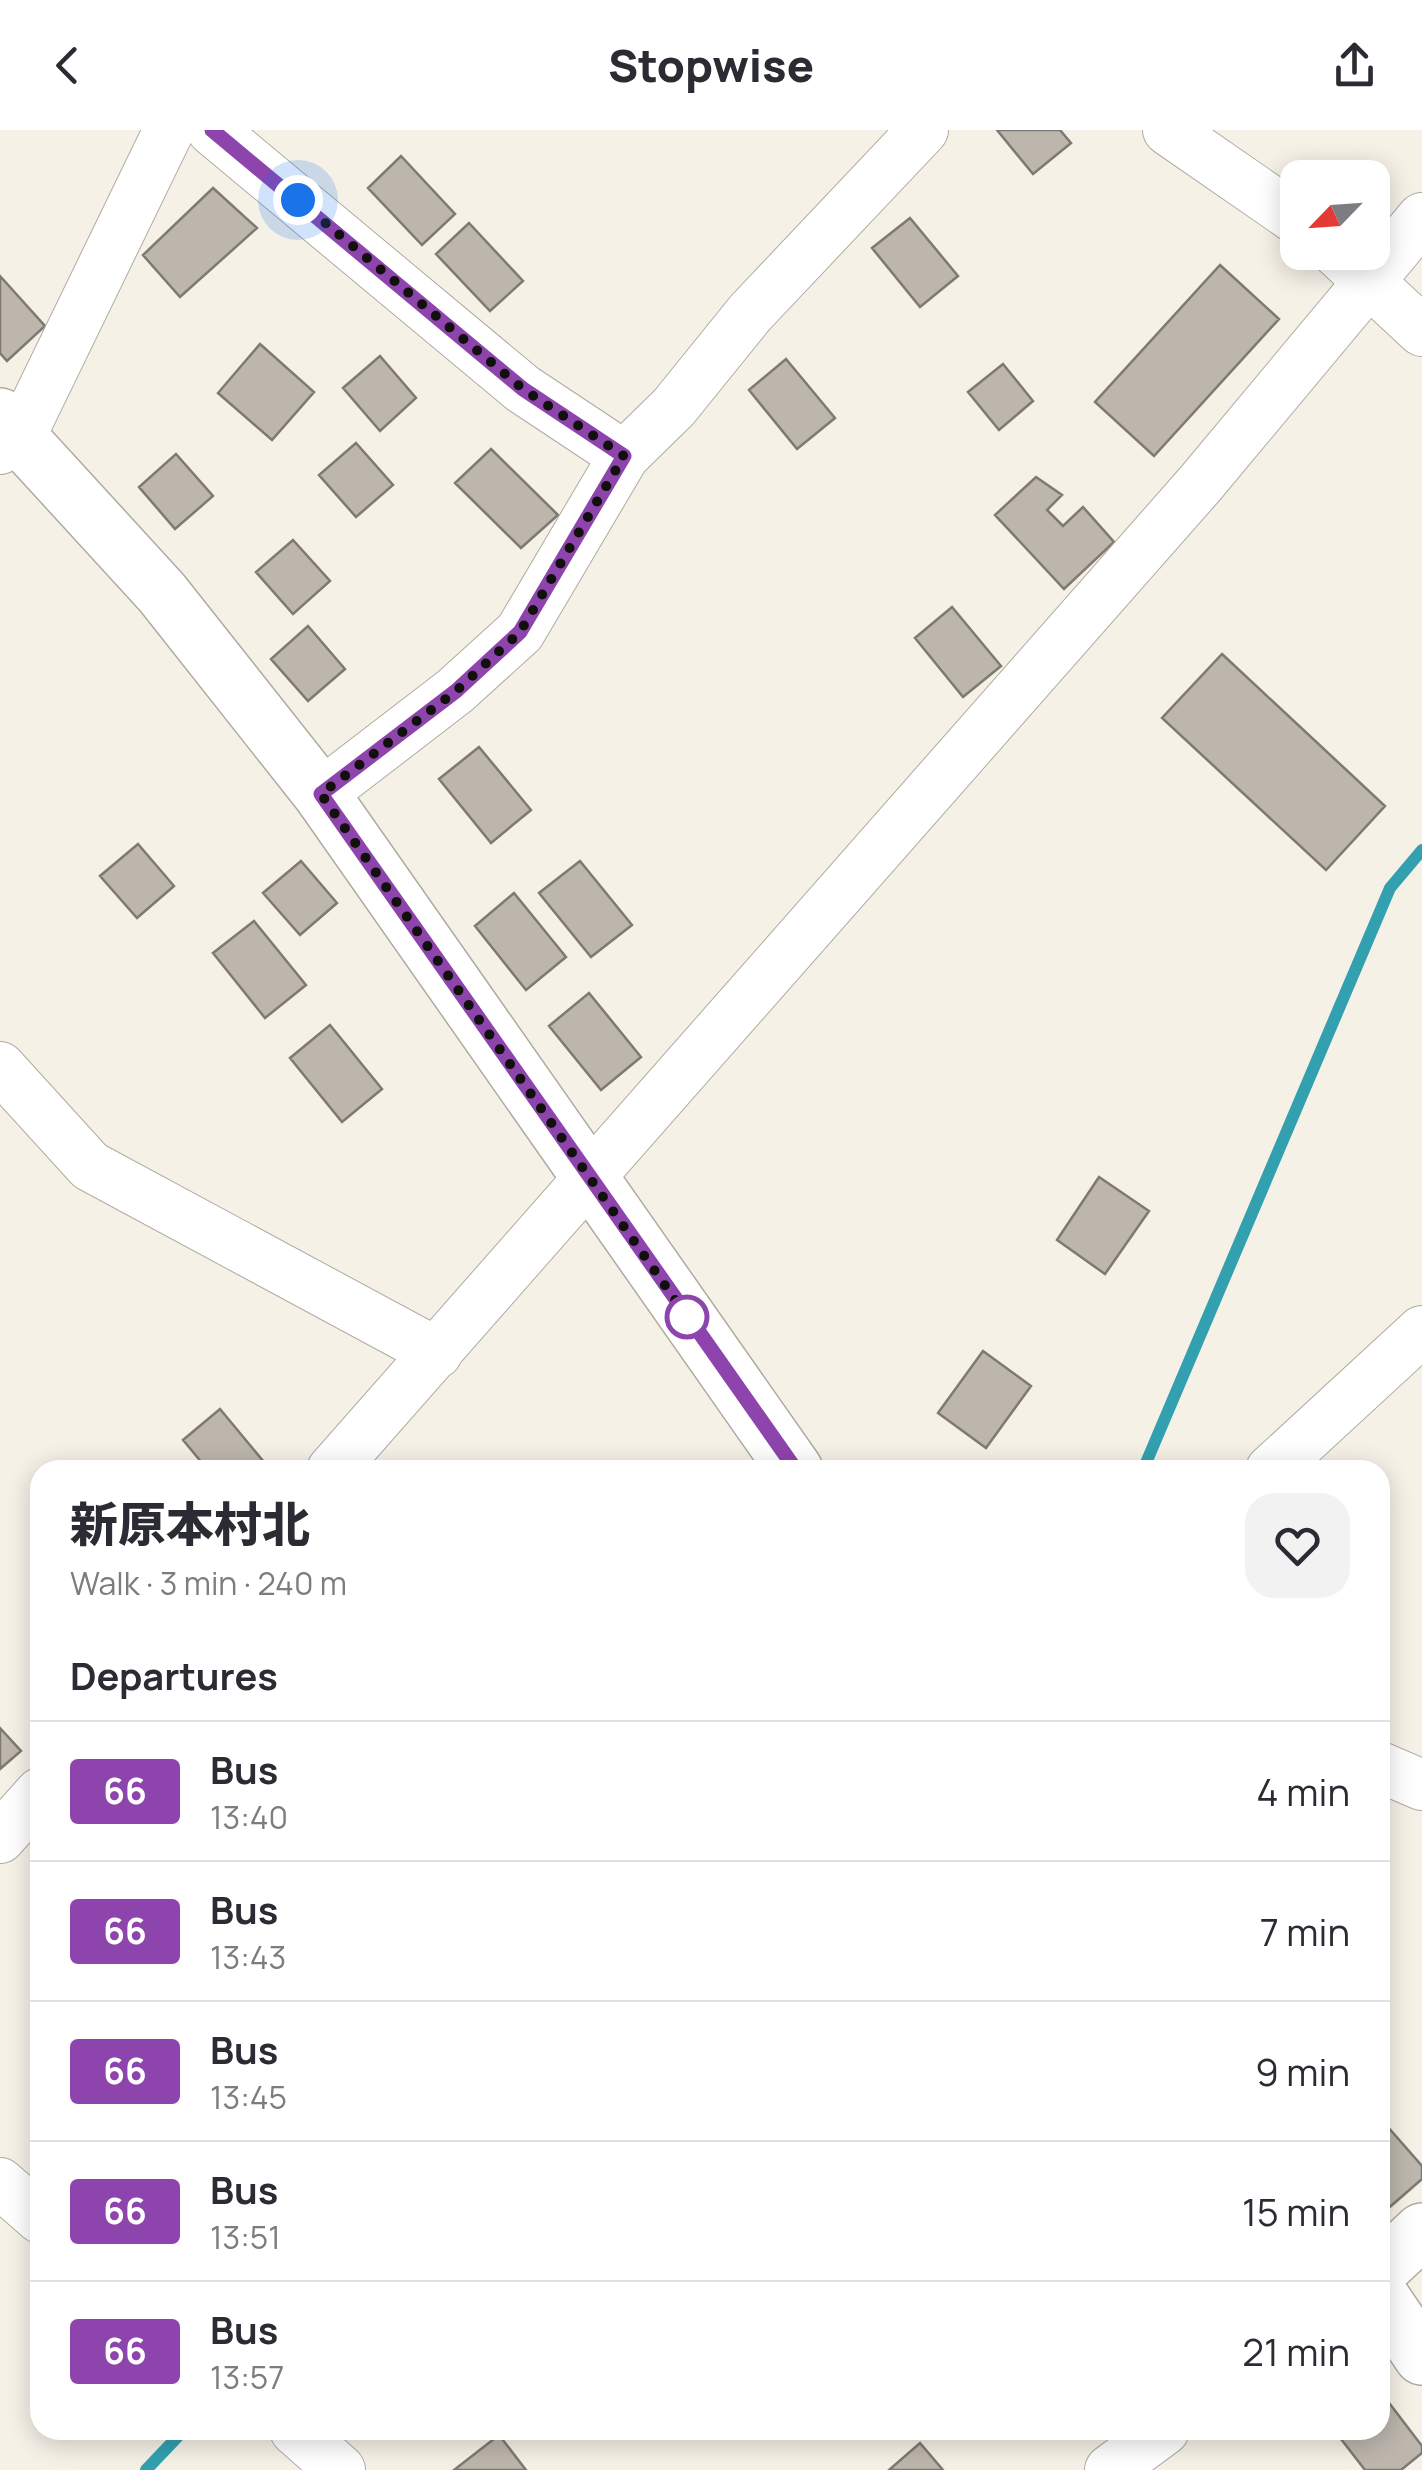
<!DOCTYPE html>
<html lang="en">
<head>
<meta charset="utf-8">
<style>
	:root { --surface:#fff; --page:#f2f2f3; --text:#2b2b33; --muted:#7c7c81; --line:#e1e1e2 }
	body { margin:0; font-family:Manrope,"Noto Sans JP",sans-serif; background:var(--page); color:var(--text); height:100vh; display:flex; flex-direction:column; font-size:38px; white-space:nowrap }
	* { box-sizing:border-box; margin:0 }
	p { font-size:32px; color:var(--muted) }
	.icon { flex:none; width:55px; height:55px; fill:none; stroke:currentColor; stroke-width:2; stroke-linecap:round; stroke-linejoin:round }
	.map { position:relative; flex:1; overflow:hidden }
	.details { position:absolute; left:30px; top:1330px; width:1360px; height:980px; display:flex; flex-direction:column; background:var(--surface); border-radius:30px; box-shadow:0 5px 25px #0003 }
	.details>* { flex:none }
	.badge { padding:0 20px; border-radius:8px; font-size:35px; line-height:65px }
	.needle { width:65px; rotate:245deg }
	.tools { position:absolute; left:1280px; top:30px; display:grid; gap:20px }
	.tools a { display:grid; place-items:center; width:110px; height:110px; border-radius:20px; background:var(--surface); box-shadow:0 5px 25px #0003; font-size:50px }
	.you { position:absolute; width:50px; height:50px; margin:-25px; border:8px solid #fff; border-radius:50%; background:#1a73e8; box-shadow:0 0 0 15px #1a73e833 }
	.map>.badge { position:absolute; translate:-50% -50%; box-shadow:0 0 0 5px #fff }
	h2 { padding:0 40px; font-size:38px; line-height:90px }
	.round { display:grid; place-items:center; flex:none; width:105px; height:105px; border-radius:30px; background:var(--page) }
	.head { display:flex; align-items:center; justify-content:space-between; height:170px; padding:0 40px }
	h1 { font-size:48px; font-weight:800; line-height:75px }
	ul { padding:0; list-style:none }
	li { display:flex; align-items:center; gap:30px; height:140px; padding:0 40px; border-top:2px solid var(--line) }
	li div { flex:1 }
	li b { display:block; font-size:38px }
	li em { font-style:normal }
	li .badge { min-width:110px; font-weight:700; text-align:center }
	header { display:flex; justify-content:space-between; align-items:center; height:130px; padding:0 40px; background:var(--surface); font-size:45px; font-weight:800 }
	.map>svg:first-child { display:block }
</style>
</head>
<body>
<header><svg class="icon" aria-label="back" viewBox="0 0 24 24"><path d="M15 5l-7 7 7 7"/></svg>Stopwise<svg class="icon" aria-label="share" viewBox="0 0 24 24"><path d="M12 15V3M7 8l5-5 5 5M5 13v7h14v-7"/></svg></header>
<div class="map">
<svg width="1422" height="2340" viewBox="0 0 1422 2340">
	<rect width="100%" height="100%" fill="#f6f1e7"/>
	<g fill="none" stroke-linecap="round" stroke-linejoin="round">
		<!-- stream -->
		<path stroke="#33a0af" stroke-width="12" d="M1143 1340 1390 758 1422 720
			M146 2340 184 2300"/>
	</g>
	<!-- building -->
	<path fill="#bcb6ad" stroke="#7e7971" stroke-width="2.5" d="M997 0H1060L1071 13 1033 44Z
		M401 26 455 84 422 115 368 58Z
		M213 58 257 98 180 167 143 125Z
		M910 88 958 146 920 177 872 118Z
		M469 93 523 151 490 181 436 124Z
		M1220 135 1279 189 1154 326 1095 272Z
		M0 146 45 196 7 231 0 223Z
		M260 214 314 262 272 310 218 263Z
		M380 226 416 268 380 301 343 258Z
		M786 229 835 288 797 319 749 260Z
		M1003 234 1033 271 999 300 968 262Z
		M356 313 393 355 356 387 319 345Z
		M491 319 558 385 521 418 455 353Z
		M176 324 213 366 175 399 139 357Z
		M1036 347 1062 365 1047 380 1063 396 1083 377 1114 412 1064 459 995 385Z
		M293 410 330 451 293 484 256 442Z
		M952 477 1001 536 963 567 915 508Z
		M308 496 345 539 308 571 271 529Z
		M1222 524 1385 676 1326 740 1162 588Z
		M479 617 531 680 491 713 439 649Z
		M138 714 174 756 137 788 100 746Z
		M301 731 337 773 300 805 263 763Z
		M580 731 632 795 591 827 539 763Z
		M514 763 566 827 526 860 475 796Z
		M254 791 306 855 265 888 213 823Z
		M589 863 641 927 601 960 549 896Z
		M330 895 382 959 342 992 290 928Z
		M1099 1047 1149 1081 1105 1144 1057 1110Z
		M983 1221 1031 1256 986 1318 938 1283Z
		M220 1279 269 1338 266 1340H208L183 1310Z
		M0 1598 21 1621 0 1639Z
		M1380 1988 1422 2036V2049L1384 2082Z
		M1380 2261 1422 2316V2323L1401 2340H1365L1334 2300H1380Z
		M499 2305 526 2340H454Z
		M920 2313 943 2340H889Z"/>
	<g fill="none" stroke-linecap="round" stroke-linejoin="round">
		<!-- minor casing -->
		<g stroke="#b0aba1" stroke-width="52">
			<path id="minor" d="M212 0 523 259 624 326
				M1168 0 1298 90
				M1337 122 1422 201
				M0 319 21 305 169 0
				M321 664 455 561 520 502 624 326 674 277 750 183 923 0
				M0 937 90 1036 437 1223
				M332 1340 1200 354 1422 88
				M1271 1340 1422 1201
				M1380 1637 1422 1655
				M0 1708 40 1663
				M0 2053 40 2088
				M295 2300 340 2340
				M1110 2340 1164 2300"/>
		</g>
		<!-- tertiary casing -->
		<g stroke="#b0aba1" stroke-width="58">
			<path id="tertiary" d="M0 286 162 463 321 664 795 1340
				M1380 2140 1422 2101
				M1380 2165 1422 2227"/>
		</g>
		<!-- minor -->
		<use href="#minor" stroke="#fff" stroke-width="50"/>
		<!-- tertiary -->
		<use href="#tertiary" stroke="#fff" stroke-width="55"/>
	</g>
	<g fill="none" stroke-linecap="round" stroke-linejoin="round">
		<!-- line casing -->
		<g stroke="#fff" stroke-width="22">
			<path id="line" d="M212 0 523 259 624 326 520 502 456 561 321 664 796 1340"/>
		</g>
		<!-- line -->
		<use href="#line" stroke="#8e44ad" stroke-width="15"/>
		<!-- walk -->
		<path stroke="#12100d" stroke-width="10" stroke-dasharray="0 18" d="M298 70 523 259 624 326 520 502 456 561 321 664 687 1187"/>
	</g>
	<!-- markers -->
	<circle fill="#fff" stroke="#8e44ad" stroke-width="5" cx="687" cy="1187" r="20"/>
</svg>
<div class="tools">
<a><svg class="needle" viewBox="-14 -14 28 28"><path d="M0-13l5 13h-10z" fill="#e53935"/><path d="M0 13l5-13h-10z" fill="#7c7c81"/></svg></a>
</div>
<div class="you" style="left:298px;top:70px"></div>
<section class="details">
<div class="head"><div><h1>新原本村北</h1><p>Walk · 3 min · 240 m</p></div><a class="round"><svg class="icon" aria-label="heart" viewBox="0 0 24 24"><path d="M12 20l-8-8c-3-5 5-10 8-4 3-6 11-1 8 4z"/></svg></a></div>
<h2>Departures</h2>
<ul>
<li><span class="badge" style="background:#8e44ad;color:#fff">66</span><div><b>Bus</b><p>13:40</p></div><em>4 min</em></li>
<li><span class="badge" style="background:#8e44ad;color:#fff">66</span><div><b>Bus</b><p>13:43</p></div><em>7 min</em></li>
<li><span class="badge" style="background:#8e44ad;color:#fff">66</span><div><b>Bus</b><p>13:45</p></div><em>9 min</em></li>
<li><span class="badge" style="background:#8e44ad;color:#fff">66</span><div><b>Bus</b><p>13:51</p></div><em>15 min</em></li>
<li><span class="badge" style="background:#8e44ad;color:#fff">66</span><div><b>Bus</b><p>13:57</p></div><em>21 min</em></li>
</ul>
</section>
</div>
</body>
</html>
